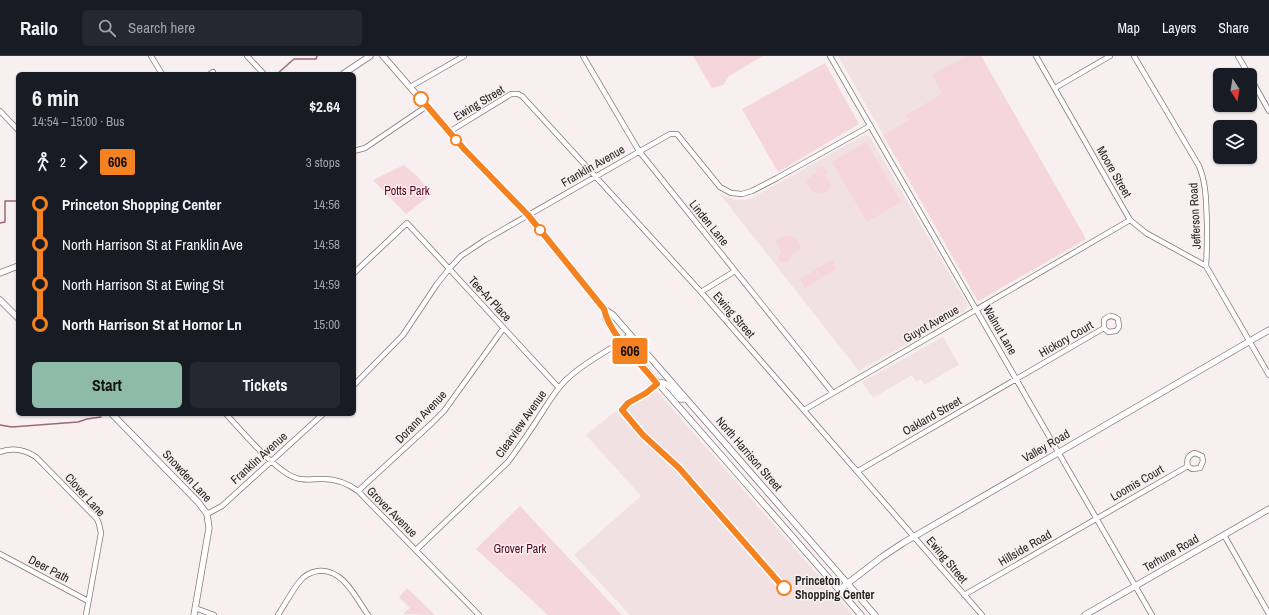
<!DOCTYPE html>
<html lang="en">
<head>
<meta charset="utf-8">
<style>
	:root { --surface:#171b24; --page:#242831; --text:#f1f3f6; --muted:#9ea1a6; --line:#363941; --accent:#8dbaa9 }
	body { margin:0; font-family:"Archivo Narrow",sans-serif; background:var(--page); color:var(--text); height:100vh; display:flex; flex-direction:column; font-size:15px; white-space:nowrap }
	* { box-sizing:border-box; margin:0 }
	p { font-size:13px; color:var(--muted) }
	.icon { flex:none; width:22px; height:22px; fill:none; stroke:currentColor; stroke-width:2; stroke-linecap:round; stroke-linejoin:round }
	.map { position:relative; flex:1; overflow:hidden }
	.sheet { position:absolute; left:16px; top:16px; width:340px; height:344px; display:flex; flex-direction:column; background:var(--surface); border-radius:6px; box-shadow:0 1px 3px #0004 }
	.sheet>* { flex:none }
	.badge { padding:0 8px; border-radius:3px; font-size:14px; line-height:26px }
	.needle { width:26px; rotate:168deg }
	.tools { position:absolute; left:1213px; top:12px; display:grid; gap:8px }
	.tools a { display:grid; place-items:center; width:44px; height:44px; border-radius:6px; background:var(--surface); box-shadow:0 1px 3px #0004; font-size:20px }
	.map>.badge { position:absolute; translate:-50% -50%; box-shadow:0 0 0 2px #fff }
	.legs { display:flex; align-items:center; gap:6px; height:44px; padding:0 16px; font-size:13px }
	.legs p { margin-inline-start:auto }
	.headline { display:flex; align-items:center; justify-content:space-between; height:68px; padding:0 16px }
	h1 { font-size:22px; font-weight:700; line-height:30px }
	.action { display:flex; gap:8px; margin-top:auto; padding:8px 16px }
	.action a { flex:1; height:46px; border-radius:6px; background:var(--accent); color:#111; font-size:16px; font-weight:700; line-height:46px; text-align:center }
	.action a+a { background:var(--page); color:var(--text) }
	ul { padding:0 16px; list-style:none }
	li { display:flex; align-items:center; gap:14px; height:40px; font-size:15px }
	li i { display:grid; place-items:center; width:6px; height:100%; margin:0 5px; background:currentColor }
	li i::after { content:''; width:10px; height:10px; margin:-5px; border:3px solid; border-radius:50%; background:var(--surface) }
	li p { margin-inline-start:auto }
	li:first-child i { background:linear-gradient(#0000 50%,currentColor 0) }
	li:last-child i { background:linear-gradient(currentColor 50%,#0000 0) }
	header { display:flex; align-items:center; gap:24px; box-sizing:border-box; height:56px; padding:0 20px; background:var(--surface); border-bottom:1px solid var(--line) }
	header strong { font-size:19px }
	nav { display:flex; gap:22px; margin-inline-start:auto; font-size:14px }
	.search { width:280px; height:36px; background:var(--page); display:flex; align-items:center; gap:10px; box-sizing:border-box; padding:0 14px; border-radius:6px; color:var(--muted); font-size:15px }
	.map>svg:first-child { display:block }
</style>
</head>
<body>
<header>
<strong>Railo</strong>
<div class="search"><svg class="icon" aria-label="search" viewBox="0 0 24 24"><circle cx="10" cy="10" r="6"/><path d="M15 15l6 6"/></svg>Search here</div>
<nav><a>Map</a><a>Layers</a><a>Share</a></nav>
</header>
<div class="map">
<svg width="1269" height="559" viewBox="0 0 1269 559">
	<rect width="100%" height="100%" fill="#f7eff0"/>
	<!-- built -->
	<path fill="#f2e1e3" d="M838 0H981L1086 183 978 245Z
		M866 78 870 81 967 248V251L966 254 859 315 719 137 725 140 736 144 750 143Z
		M943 281 959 309 924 329 921 323 916 326 912 319 873 342 862 326Z
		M648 329 655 333 853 559H630L574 499 641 440 586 379Z"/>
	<!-- green -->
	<path fill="#f5d6da" d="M693 0H763L729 20 723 29 712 32Z
		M967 0H981L1086 183 978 245 883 79 909 64 906 59 942 38 932 18Z
		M825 7 859 68 778 116 742 53Z
		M866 86 901 146 867 166 832 106Z
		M404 109 417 120 432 138 406 158 373 124Z
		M823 111 828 115 826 120 831 130C823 145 809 137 806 124L816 117 817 112Z
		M791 179C797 183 800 186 801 193L793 198 789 205 784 207 781 206 778 203 781 196 775 186C780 181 784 180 791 179Z
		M832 204 837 213 821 222 816 213Z
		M815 214 820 223 805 232 800 223Z
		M520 450 619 556 622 559H548L476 493Z
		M407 532 435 559 403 558 410 552 399 541Z"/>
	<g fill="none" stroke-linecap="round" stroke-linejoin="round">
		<!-- stream -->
		<path stroke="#9c6a71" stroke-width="1.5" d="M277 18 294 3H316L317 0
			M0 167 5 166V145H18
			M0 369 12 371 78 366 87 363 101 361"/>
		<!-- minor casing -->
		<g stroke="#80797a" stroke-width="6">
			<path id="minor" d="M151 0 162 18
				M247 0 264 18
				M583 0 639 95 833 337
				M830 0 1152 559
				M1036 0 1130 164 1146 177 1206 210
				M1134 0 1199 110C1207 129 1206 149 1207 169 1207 183 1207 197 1206 210L1269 319
				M1238 0 1249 19
				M210 18 213 16
				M1250 21 1269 55
				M410 31 464 0
				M1055 32 1110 0
				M0 55 18 74
				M449 76 511 38H518L522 40 701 236 982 559
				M354 95 365 92 427 50
				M354 217 407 167 559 332
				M701 236 735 215
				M354 329 403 279 437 228 449 213 461 200 485 184 670 78H677L720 131 731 137 742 138 752 135 777 122 870 70
				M804 354 1130 164
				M226 358C241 374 276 416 296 422 304 425 312 423 320 423 335 422 346 426 358 435L479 559
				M0 396C13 391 24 393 36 401L97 463 99 468 101 477 86 559
				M858 415 1104 272 1108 276 1116 275 1119 271 1118 263C1113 259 1108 259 1104 264V272
				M358 435 432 367 444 355 503 273
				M207 458 222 450 323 358
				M1224 479 1269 558
				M416 494 508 406C520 390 532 372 543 355 550 344 557 332 567 323 585 305 610 295 630 279
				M0 498 88 545
				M964 539 1188 410 1192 413 1200 412 1203 405 1202 400 1195 397C1188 399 1186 404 1188 410
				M195 552 214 559
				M278 559C285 548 292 535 300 525 304 520 311 516 318 515 343 512 356 542 368 559"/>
		</g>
		<!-- tertiary casing -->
		<g stroke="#80797a" stroke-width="7">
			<path id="tertiary" d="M383 0 464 93 528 159 604 253 613 259 875 559
				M343 18 370 0
				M0 217 18 210
				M0 244 18 262
				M604 253 606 263 622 286 861 559
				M657 328C667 323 673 336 680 343H686
				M112 358 198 446 207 458 209 472 194 559
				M839 534 882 501 903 487 1269 274
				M1085 559 1269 453"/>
		</g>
		<!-- minor -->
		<use href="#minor" stroke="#fff" stroke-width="4.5"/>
		<!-- tertiary -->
		<use href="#tertiary" stroke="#fff" stroke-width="5.5"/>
	</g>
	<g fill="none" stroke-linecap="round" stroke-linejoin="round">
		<!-- line-1 casing -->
		<g stroke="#fff" stroke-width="9">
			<path id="line-1" d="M421 43 464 93 528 159 604 253C610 280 640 306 657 328L646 337 628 347 622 354 643 379 679 412 784 532"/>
		</g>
		<!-- line-1 -->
		<use href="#line-1" stroke="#f58220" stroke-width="6"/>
	</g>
	<!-- markers -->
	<g fill="#fff" stroke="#f58220" stroke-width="2">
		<circle cx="421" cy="43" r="7"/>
		<circle cx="456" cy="84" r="5"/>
		<circle cx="540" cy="174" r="5"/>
		<circle cx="784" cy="532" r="7"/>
	</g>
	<g text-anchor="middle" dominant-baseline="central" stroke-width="3" stroke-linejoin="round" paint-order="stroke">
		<!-- street labels -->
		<g font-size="12" fill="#282525" stroke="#f7eff0">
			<text transform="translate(479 47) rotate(-31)">Ewing Street</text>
			<text transform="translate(593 110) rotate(-30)">Franklin Avenue</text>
			<text transform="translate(1114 116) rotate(60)">Moore Street</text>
			<text transform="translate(1195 160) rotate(-93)">Jefferson Road</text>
			<text transform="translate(709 167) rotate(51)">Linden Lane</text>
			<text transform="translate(490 243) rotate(47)">Tee-Ar Place</text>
			<text transform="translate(734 259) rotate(49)">Ewing Street</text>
			<text transform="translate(931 268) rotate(-30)">Guyot Avenue</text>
			<text transform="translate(1000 274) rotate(60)">Walnut Lane</text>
			<text transform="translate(1066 283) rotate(-30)">Hickory Court</text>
			<text transform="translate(932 360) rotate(-30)">Oakland Street</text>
			<text transform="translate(421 361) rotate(-46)">Dorann Avenue</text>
			<text transform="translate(521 368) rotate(-55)">Clearview Avenue</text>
			<text transform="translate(1046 390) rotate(-30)">Valley Road</text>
			<text transform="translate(749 398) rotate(49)">North Harrison Street</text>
			<text transform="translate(259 402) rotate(-42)">Franklin Avenue</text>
			<text transform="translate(187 420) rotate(47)">Snowden Lane</text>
			<text transform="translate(1137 427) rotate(-30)">Loomis Court</text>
			<text transform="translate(85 439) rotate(48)">Clover Lane</text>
			<text transform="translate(392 456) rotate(45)">Grover Avenue</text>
			<text transform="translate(1025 492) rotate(-30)">Hillside Road</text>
			<text transform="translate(1171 497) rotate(-30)">Terhune Road</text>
			<text transform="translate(947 504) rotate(50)">Ewing Street</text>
			<text transform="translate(49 513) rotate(28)">Deer Path</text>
		</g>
		<!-- park labels -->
		<g font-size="12" fill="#580020" stroke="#f7eff0">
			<text x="407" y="135">Potts Park</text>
			<text x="520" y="493">Grover Park</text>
		</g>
		<!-- stop labels -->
		<g font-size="12" font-weight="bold" fill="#282525" stroke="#f7eff0" text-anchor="start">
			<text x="795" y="525">Princeton<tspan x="795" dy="14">Shopping Center</tspan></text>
		</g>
	</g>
</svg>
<div class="tools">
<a><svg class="needle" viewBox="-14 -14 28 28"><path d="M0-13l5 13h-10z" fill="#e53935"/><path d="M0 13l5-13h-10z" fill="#9ea1a6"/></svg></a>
<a><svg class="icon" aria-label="layers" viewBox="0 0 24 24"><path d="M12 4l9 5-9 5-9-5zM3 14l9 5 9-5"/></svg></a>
</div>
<b class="badge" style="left:630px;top:295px;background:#f58220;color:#111">606</b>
<section class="sheet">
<div class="headline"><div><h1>6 min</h1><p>14:54 – 15:00 · Bus</p></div><b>$2.64</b></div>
<div class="legs"><svg class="icon" aria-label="walk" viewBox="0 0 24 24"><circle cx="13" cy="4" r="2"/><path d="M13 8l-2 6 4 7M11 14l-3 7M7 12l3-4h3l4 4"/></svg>2<svg class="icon" aria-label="forward" viewBox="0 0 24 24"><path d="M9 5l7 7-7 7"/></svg><b class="badge" style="background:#f58220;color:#111">606</b><p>3 stops</p></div>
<ul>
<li><i style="color:#f58220"></i><b>Princeton Shopping Center</b><p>14:56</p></li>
<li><i style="color:#f58220"></i><span>North Harrison St at Franklin Ave</span><p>14:58</p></li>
<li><i style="color:#f58220"></i><span>North Harrison St at Ewing St</span><p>14:59</p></li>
<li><i style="color:#f58220"></i><b>North Harrison St at Hornor Ln</b><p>15:00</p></li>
</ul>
<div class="action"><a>Start</a><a>Tickets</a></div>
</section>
</div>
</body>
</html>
